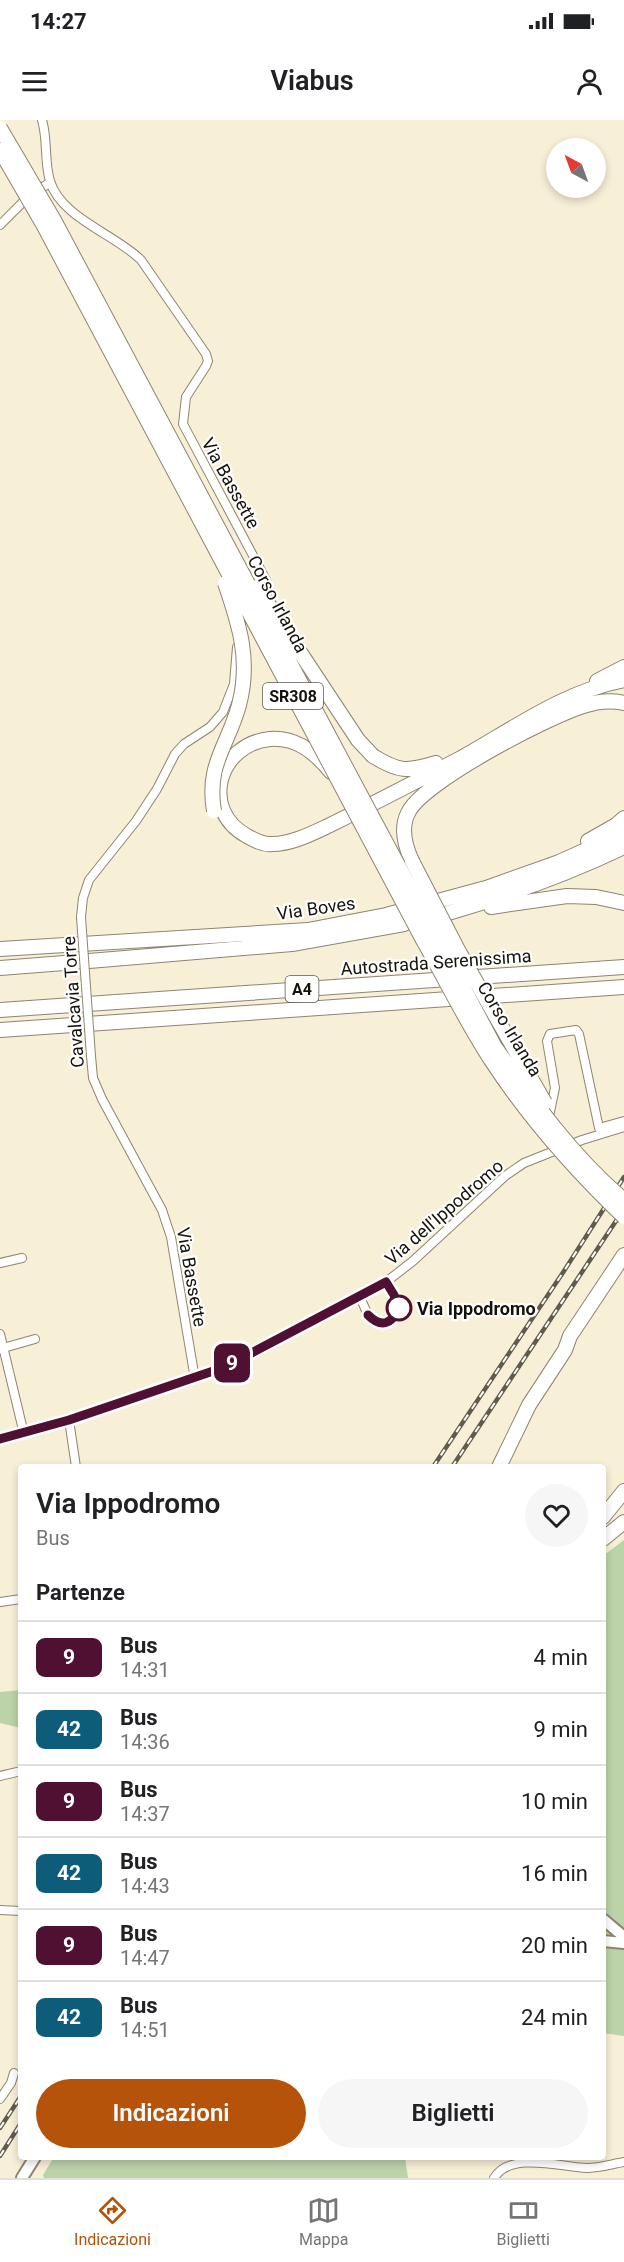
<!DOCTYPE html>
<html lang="it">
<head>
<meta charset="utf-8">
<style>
	:root { --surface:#fff; --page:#f6f6f6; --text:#202124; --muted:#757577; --line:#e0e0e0; --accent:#b45309 }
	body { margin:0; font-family:Roboto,sans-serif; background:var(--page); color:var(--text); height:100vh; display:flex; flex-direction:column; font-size:22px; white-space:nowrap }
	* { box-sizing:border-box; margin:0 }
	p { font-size:20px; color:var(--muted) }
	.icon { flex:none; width:33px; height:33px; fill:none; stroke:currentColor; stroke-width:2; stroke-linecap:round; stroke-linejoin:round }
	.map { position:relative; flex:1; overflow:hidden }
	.drawer { position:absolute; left:18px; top:1344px; width:588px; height:696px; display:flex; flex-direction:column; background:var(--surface); border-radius:6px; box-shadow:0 3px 9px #0003 }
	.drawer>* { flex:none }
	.badge { padding:0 12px; border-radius:9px; font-size:21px; line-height:39px }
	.needle { width:39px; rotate:319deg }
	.tools { position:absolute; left:546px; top:18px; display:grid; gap:12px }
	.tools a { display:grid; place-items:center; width:60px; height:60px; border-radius:50%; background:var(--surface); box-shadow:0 3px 9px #0003; font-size:30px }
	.map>.badge { position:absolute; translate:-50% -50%; box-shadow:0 0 0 3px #fff }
	h2 { padding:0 18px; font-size:22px; line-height:54px }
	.round { display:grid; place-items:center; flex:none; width:63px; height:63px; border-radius:32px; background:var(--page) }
	.summary { display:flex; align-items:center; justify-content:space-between; height:102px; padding:0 18px }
	h1 { font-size:28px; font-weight:600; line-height:45px }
	.cta { display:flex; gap:12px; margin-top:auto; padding:12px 18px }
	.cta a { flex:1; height:69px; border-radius:36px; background:var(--accent); color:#fff; font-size:24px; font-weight:600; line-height:69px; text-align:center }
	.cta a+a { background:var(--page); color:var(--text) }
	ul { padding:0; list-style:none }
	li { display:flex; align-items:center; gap:18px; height:72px; padding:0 18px; border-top:2px solid var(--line) }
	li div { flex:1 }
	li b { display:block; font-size:22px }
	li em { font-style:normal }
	li .badge { min-width:66px; font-weight:700; text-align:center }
	.status { display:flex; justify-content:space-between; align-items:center; height:42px; padding:0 30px; background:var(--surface); direction:ltr }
	.status svg { height:16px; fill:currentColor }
	header { display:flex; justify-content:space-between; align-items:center; height:78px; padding:0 18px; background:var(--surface); font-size:27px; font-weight:600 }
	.tab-bar { display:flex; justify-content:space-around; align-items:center; height:84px; border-top:2px solid var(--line); background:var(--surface); font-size:16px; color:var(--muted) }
	.tab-bar a { display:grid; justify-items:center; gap:3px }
	.tab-bar .current { color:var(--accent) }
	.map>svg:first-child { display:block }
</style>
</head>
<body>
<div class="status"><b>14:27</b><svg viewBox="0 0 49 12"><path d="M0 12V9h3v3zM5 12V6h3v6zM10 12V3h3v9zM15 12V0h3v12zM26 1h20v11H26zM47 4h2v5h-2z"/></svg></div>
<header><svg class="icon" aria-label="menu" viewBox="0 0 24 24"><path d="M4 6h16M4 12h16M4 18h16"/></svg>Viabus<svg class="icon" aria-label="person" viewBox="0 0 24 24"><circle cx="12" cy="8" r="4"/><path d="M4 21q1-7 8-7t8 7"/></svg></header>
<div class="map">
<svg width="624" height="2058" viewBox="0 0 624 2058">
	<rect width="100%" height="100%" fill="#f8efd7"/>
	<!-- green -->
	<path fill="#bcd2a8" d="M624 1420V1916L603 1913V1436Z
		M21 1570V1608L0 1603V1572Z
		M54 2037H405L408 2058H44L43 2055Z"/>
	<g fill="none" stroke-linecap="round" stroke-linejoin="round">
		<!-- street casing -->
		<g stroke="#8d856f" stroke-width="10">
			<path id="street" d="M42 0C48 20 44 41 50 61 61 98 115 114 141 140L206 234 208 241 206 246 186 277 183 304 266 460 267 468 264 478
				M0 105 22 83 50 62
				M81 797 83 778 89 760 136 701 157 669 175 634 184 624 210 607 223 592 234 564 237 527
				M91 936 93 958 102 979 162 1090 171 1117 195 1259
				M548 1001 555 968 547 921 550 914 576 910 579 914 599 1008 624 1001
				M0 1143 22 1138
				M360 1177 368 1195 376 1203C388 1204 394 1199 399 1188L394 1175 386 1162
				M0 1214 24 1314
				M0 1229 35 1219
				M69 1300 76 1347
				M0 1319 69 1300 195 1259 255 1233 386 1162 413 1141 505 1056 524 1043 582 1020 624 1007
				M0 1482 21 1479
				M0 1656 21 1651
				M0 1790 21 1791
				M0 1979 11 1963 14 1953
				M494 2058C510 2031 561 2047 587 2048 599 2048 612 2044 624 2042"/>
		</g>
		<!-- secondary casing -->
		<g stroke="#8d856f" stroke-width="14">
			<path id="secondary" d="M604 1800 624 1817
				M603 1821 624 1823
				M22 2058 35 2037"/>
		</g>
		<!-- highway casing -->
		<g stroke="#8d856f" stroke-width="16">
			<path id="highway" d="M597 561 624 547
				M373 636C399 652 407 652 436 643
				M331 652C315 632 296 617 270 619 218 624 199 690 247 716 254 720 263 725 272 724 291 724 311 714 328 706 373 684 417 661 461 638 513 609 565 571 624 560
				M588 721 616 705 624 698
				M412 741C405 726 400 709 408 693 422 662 548 597 583 586 595 582 611 580 624 583
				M491 787 567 776 596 777 624 783
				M445 794C506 776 566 755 624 727
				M0 829 308 810 386 795 486 768 559 742 624 713
				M89 841 292 824 404 804
				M0 848 77 842
				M0 890 624 847
				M0 910 624 867
				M499 1347 529 1285 565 1230 570 1216 624 1135
				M603 1397 624 1371
				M603 1419 624 1402"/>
		</g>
		<!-- street -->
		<use href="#street" stroke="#fff" stroke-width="8"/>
		<!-- secondary -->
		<use href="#secondary" stroke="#fff" stroke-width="10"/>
		<!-- highway -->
		<use href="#highway" stroke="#fff" stroke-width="14"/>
		<!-- rail casing -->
		<g stroke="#605b4d" stroke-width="4.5">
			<path id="rail" d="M433 1347 564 1151 624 1057
				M452 1347 624 1089
				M0 2008 21 1976
				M0 2036 21 2003"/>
		</g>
		<!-- rail -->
		<use href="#rail" stroke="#fff" stroke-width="2" stroke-dasharray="7" stroke-linecap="butt"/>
		<!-- street-bridge casing -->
		<g stroke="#8d856f" stroke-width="10" stroke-linecap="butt">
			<path id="street-bridge" d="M81 797 91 936"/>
		</g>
		<!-- highway-bridge casing -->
		<g stroke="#8d856f" stroke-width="16" stroke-linecap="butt">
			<path id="highway-bridge" d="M0 8 54 100 495 927C534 982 572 1036 624 1080
				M0 30 44 106 423 820C446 860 466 902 491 940 529 998 574 1049 624 1097
				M257 467 358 620 373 636
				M214 691C206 644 228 626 239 585 251 540 239 504 225 463
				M412 741 458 830 545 983"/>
		</g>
		<!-- street-bridge -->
		<use href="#street-bridge" stroke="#fff" stroke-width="8"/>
		<!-- highway-bridge -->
		<use href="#highway-bridge" stroke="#fff" stroke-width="14"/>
	</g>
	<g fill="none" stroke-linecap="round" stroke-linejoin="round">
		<!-- line casing -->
		<g stroke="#fff" stroke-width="14">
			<path id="line" d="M0 1319 69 1300 225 1247 386 1162 394 1175 399 1188C391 1205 381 1208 368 1195"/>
		</g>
		<!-- line -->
		<use href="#line" stroke="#4f1032" stroke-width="9"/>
	</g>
	<!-- markers -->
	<circle fill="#fff" stroke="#4f1032" stroke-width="3" cx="399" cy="1188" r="12"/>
	<g text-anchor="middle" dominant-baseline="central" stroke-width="4.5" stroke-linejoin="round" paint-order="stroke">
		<!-- shield labels -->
		<g fill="#fff" stroke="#5b5954" stroke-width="1.5">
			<rect x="263" y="563" width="60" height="26" rx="4.5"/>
			<rect x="285.5" y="856" width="33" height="26" rx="4.5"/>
		</g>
		<g font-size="16" font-weight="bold" fill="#15120a">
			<text x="293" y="576">SR308</text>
			<text x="302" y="869">A4</text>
		</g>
		<!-- street labels -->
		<g font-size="18" fill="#15120a" stroke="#fff">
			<text transform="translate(231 363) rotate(61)">Via Bassette</text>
			<text transform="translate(278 484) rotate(62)">Corso Irlanda</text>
			<text transform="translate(316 788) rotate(-8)">Via Boves</text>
			<text transform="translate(436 842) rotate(-4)">Autostrada Serenissima</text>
			<text transform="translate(73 882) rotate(-94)">Cavalcavia Torre</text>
			<text transform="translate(510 909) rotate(59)">Corso Irlanda</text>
			<text transform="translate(444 1092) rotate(-41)">Via dell'Ippodromo</text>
			<text transform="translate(192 1157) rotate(80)">Via Bassette</text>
		</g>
		<!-- stop labels -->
		<g font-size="18" font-weight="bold" fill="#15120a" stroke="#fff" text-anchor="start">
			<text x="417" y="1188">Via Ippodromo</text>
		</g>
	</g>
</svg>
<div class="tools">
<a><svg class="needle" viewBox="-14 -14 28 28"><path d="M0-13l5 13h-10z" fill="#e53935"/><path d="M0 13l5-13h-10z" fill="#757577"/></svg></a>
</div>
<b class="badge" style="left:232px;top:1243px;background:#4f1032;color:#fff">9</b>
<section class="drawer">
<div class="summary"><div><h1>Via Ippodromo</h1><p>Bus</p></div><a class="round"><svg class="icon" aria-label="heart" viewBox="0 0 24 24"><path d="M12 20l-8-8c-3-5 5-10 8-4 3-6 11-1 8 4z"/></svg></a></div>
<h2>Partenze</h2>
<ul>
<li><span class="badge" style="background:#4f1032;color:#fff">9</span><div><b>Bus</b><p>14:31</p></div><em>4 min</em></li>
<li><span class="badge" style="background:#0c5c7a;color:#fff">42</span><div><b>Bus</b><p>14:36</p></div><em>9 min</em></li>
<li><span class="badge" style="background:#4f1032;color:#fff">9</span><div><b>Bus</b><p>14:37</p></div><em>10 min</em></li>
<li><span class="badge" style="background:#0c5c7a;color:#fff">42</span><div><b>Bus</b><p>14:43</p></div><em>16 min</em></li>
<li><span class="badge" style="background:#4f1032;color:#fff">9</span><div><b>Bus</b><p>14:47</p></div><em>20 min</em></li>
<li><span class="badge" style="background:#0c5c7a;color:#fff">42</span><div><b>Bus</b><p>14:51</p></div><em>24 min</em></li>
</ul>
<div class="cta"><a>Indicazioni</a><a>Biglietti</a></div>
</section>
</div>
<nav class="tab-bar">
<a class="current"><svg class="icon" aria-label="directions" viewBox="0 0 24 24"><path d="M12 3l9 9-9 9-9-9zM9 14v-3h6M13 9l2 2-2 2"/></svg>Indicazioni</a>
<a><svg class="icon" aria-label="map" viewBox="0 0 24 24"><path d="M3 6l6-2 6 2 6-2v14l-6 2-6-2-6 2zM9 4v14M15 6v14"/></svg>Mappa</a>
<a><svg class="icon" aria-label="tickets" viewBox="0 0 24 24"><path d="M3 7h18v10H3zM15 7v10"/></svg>Biglietti</a>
</nav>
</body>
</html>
